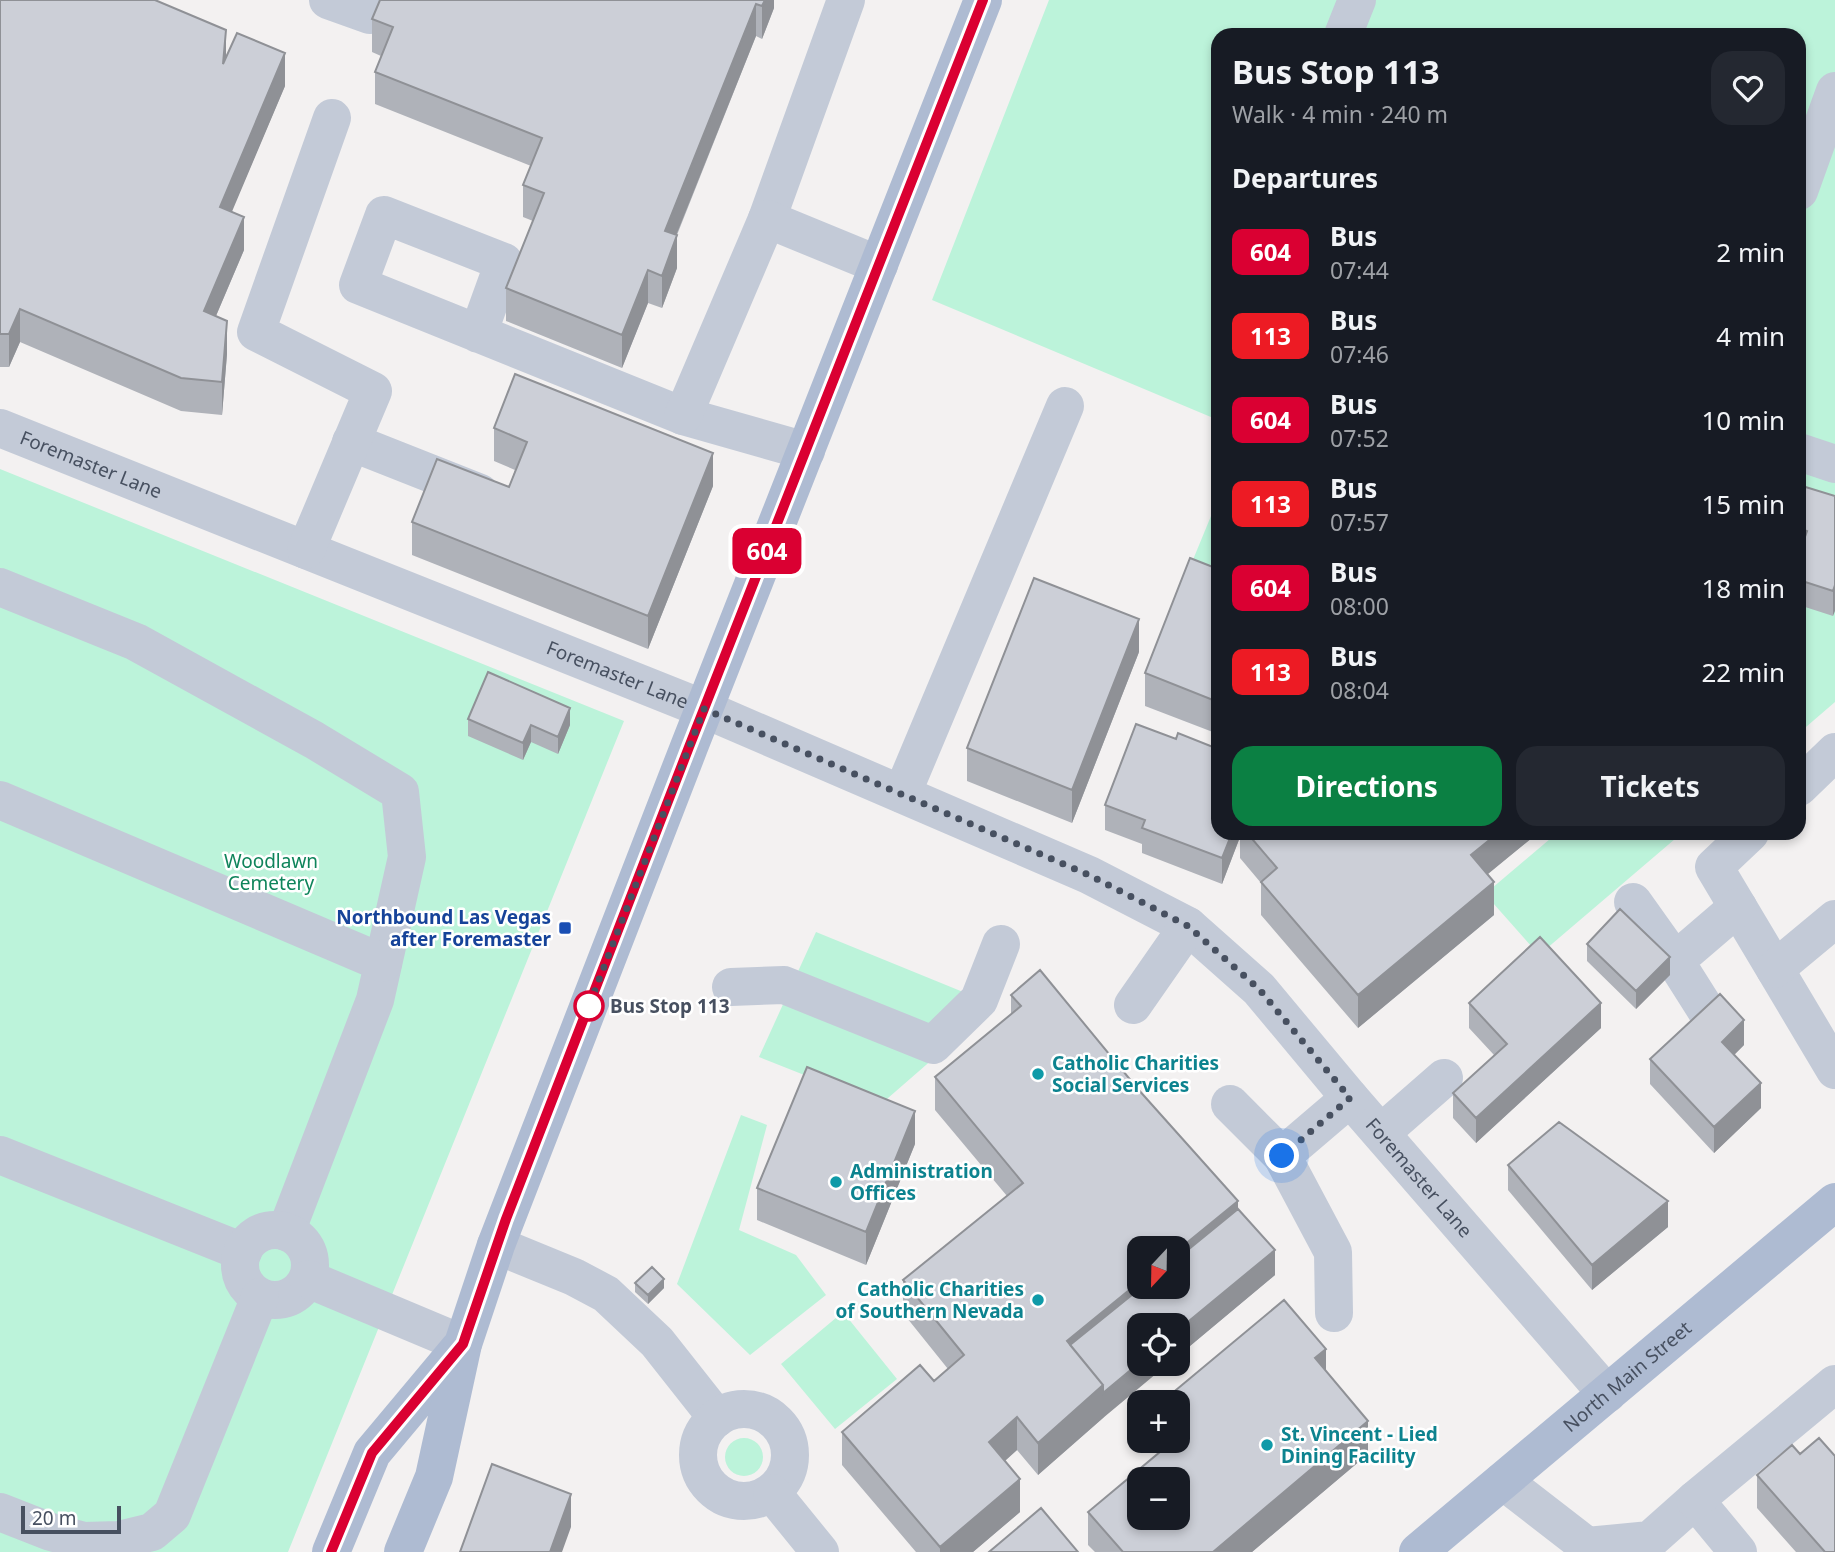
<!DOCTYPE html>
<html lang="en">
<head>
<meta charset="utf-8">
<style>
	:root { --surface:#171b24; --page:#242831; --text:#f1f3f6; --muted:#9ea1a6; --accent:#0b8043 }
	body { margin:0; font-family:"Noto Sans",sans-serif; background:var(--page); color:var(--text); height:100vh; display:flex; flex-direction:column; font-size:26px; white-space:nowrap }
	* { box-sizing:border-box; margin:0 }
	p { font-size:23px; color:var(--muted) }
	.icon { flex:none; width:38px; height:38px; fill:none; stroke:currentColor; stroke-width:2; stroke-linecap:round; stroke-linejoin:round }
	.map { position:relative; flex:1; overflow:hidden }
	.panel { position:absolute; left:1211px; top:28px; width:595px; height:812px; display:flex; flex-direction:column; background:var(--surface); border-radius:21px; box-shadow:0 4px 10px #0003 }
	.panel>* { flex:none }
	.badge { padding:0 14px; border-radius:10px; font-size:24px; line-height:46px }
	.needle { width:46px; rotate:202deg }
	.fabs { position:absolute; left:1127px; top:1236px; display:grid; gap:14px }
	.fabs a { display:grid; place-items:center; width:63px; height:63px; border-radius:14px; background:var(--surface); box-shadow:0 4px 10px #0003; font-size:35px }
	.scale { position:absolute; left:21px; bottom:18px; width:100px; box-sizing:border-box; padding-left:7px; border:4px solid #475060; border-top:0; font-size:19px; line-height:24px; white-space:nowrap; color:#475060; -webkit-text-stroke:5px #fff; paint-order:stroke }
	.you { position:absolute; width:35px; height:35px; margin:-18px; border:5px solid #fff; border-radius:50%; background:#1a73e8; box-shadow:0 0 0 10px #1a73e833 }
	.map>.badge { position:absolute; translate:-50% -50%; box-shadow:0 0 0 4px #fff }
	h2 { padding:0 21px; font-size:26px; line-height:63px }
	.round { display:grid; place-items:center; flex:none; width:74px; height:74px; border-radius:21px; background:var(--page) }
	.overview { display:flex; align-items:center; justify-content:space-between; height:119px; padding:0 21px }
	h1 { font-size:33px; font-weight:700; line-height:52px }
	.button { display:flex; gap:14px; margin-top:auto; padding:14px 21px }
	.button a { flex:1; height:80px; border-radius:21px; background:var(--accent); color:#fff; font-size:28px; font-weight:700; line-height:80px; text-align:center }
	.button a+a { background:var(--page); color:var(--text) }
	ul { padding:0; list-style:none }
	li { display:flex; align-items:center; gap:21px; height:84px; padding:0 21px }
	li div { flex:1 }
	li b { display:block; font-size:26px }
	li em { font-style:normal }
	li .badge { min-width:77px; font-weight:700; text-align:center }
	.map>svg:first-child { display:block }
</style>
</head>
<body>
<div class="map">
<svg width="1835" height="1552" viewBox="0 0 1835 1552">
	<rect width="100%" height="100%" fill="#f3f1f1"/>
	<!-- green -->
	<path fill="#bcf3da" d="M1049 0H1835V702L1799 733V35H1218V420L932 300Z
		M0 469 624 721 288 1552H0Z
		M1218 499V598L1183 584Z
		M1557 833H1682L1539 955 1485 894Z
		M816 932 995 1005 880 1105 759 1057Z
		M741 1115 767 1125 739 1230 796 1255 826 1295 750 1355 677 1284Z
		M843 1312 897 1379 835 1429 781 1364Z
		M725 1457a19 19 0 1 1 38 0a19 19 0 1 1-38 0Z"/>
	<g fill="none" stroke-linecap="round" stroke-linejoin="round">
		<!-- minor -->
		<g stroke="#c3cad7" stroke-width="38">
			<path d="M328 0 370 15 376 0"/>
			<path d="M1343 35 1357 0"/>
			<path d="M1799 191 1835 91"/>
			<path d="M767 219 846 0"/>
			<path d="M478 334 504 262 384 215 358 285 683 416 806 451"/>
			<path d="M683 416 767 219 879 265"/>
			<path id="s1" d="M0 428 704 709 1089 875 1188 926 1259 989 1350 1098 1607 1394"/>
			<path d="M351 442 480 493"/>
			<path d="M1799 452 1835 464"/>
			<path d="M306 550 373 391 256 332 332 118"/>
			<path d="M0 587 136 642 314 740 400 792 407 857 375 1000 286 1232"/>
			<path d="M1799 787 1835 752"/>
			<path d="M902 794 1065 406"/>
			<path d="M0 800 383 963"/>
			<path d="M1750 833 1714 867 1835 1070"/>
			<path d="M1633 902 1675 961"/>
			<path d="M1775 969 1835 919"/>
			<path d="M731 987 784 985 933 1045 979 1000 1001 944"/>
			<path d="M1133 1005 1188 926"/>
			<path d="M1711 1018 1675 961 1738 907"/>
			<path d="M1230 1104 1282 1156"/>
			<path d="M1381 1133 1444 1078"/>
			<path d="M0 1155 243 1252"/>
			<circle cx="275" cy="1265" r="35"/>
			<path d="M496 1245 574 1277 606 1294 657 1342 717 1418"/>
			<path d="M308 1279 463 1344"/>
			<path d="M1334 1313 1333 1252 1282 1156 1350 1098"/>
			<circle cx="744" cy="1455" r="46"/>
			<path d="M1503 1481 1587 1546 1650 1540 1695 1500 1738 1552"/>
			<path d="M772 1493 820 1552"/>
			<path d="M1695 1500 1835 1384"/>
			<path d="M0 1512 51 1532 84 1541 119 1540 152 1532 172 1515 260 1297"/>
		</g>
		<!-- major -->
		<g stroke="#aebbd2" stroke-width="38">
			<path d="M331 1552 372 1453 459 1349"/>
			<path d="M403 1552 434 1477 463 1344 496 1245 689 747 983 0"/>
			<path id="s2" d="M1418 1552 1835 1202"/>
		</g>
	</g>
	<!-- wall -->
	<path fill="#afb2b9" d="M0 0 226 58 285 86 231 212 244 250 216 316 227 354 222 415 181 411 20 342 9 367H0Z
		M774 0V8L762 39 756 36 677 235V268L662 308 648 303 622 368 506 321V288L533 221 523 217V185L531 166 375 104V72L381 56 372 52V19Z
		M494 428 713 486 648 649 412 555V522L509 487 515 470 494 461Z
		M1799 485 1835 496 1833 616 1799 605Z
		M1218 569V734L1145 706V673Z
		M1139 652 1072 823 967 781V748Z
		M468 719 570 725 558 754 531 742 523 760 468 736Z
		M1176 739 1218 833H1538L1487 874 1494 915 1358 1028 1261 915V883L1240 858V837L1222 884 1142 853V844L1105 830V805Z
		M1587 944 1670 975 1636 1009 1587 961Z
		M1011 995 1238 1209 1275 1275 1178 1356V1325L1103 1418 1038 1475 1017 1450 1005 1461 1020 1512 973 1552H916L842 1465V1432L934 1381 948 1369 903 1313V1280L1007 1196 935 1110V1077L1011 1014Z
		M1469 1003 1601 1028 1476 1143 1453 1118V1093L1494 1055 1469 1028Z
		M1744 1045 1734 1055 1761 1108 1714 1153 1650 1084V1059Z
		M915 1144 866 1265 757 1220V1188Z
		M1508 1165 1668 1227 1592 1290 1508 1190Z
		M635 1283 664 1288 648 1304 635 1292Z
		M1326 1371 1368 1454 1252 1552H1095L1088 1545V1512L1157 1454V1440H1178V1402H1164V1400Z
		M1800 1454 1835 1552H1796L1757 1508V1475Z"/>
	<!-- shaded-wall -->
	<path fill="#8f9196" d="M765 0H774V8L762 39V6Z
		M756 4V36L665 263V231Z
		M226 30V63L223 64Z
		M285 53V86L220 240V207Z
		M244 217V250L204 344V311Z
		M677 235V268L662 308V276Z
		M648 270V303L622 368V335Z
		M20 309V342L9 367V334Z
		M227 321V354L222 415V382Z
		M713 453V486L648 649V616Z
		M1835 585V611L1833 616V591Z
		M1139 619V652L1072 823V790Z
		M570 708V725L558 754V737Z
		M531 725V742L523 760V743Z
		M1232 833H1240V837L1222 884V858Z
		M1498 833H1538L1471 888V855Z
		M1494 882V915L1358 1028V995Z
		M1670 957V975L1636 1009V991Z
		M1601 1003V1028L1476 1143V1118Z
		M1744 1020V1045L1722 1067V1042Z
		M1761 1083V1108L1714 1153V1127Z
		M915 1111V1144L866 1265V1232Z
		M1238 1201V1234L1178 1283V1250Z
		M1668 1201V1227L1592 1290V1265Z
		M1275 1250V1275L1178 1356V1330Z
		M664 1279V1288L648 1304V1295Z
		M1139 1282V1286H1174L1079 1363 1067 1341Z
		M1326 1349V1382L1315 1358Z
		M1139 1363H1169L1103 1418 1038 1475V1443L1103 1385Z
		M1017 1417V1450L989 1475V1442Z
		M1368 1421V1454L1252 1552H1213Z
		M1020 1479V1512L973 1552H940V1547Z
		M571 1494V1527L562 1552H550Z"/>
	<!-- building -->
	<path fill="#cccfd7" stroke="#8f9196" stroke-width="2" fill-rule="evenodd" d="M0 0H155L226 30 223 64 237 33 285 53 220 207 244 217 204 311 227 321 222 382 181 378 20 309 9 334H0Z
		M380 0H765L762 6 756 4 665 231 677 235 662 276 648 270 622 335 506 288 544 193 523 185 542 138 375 72 393 27 372 19Z
		M515 374 713 453 648 616 412 522 437 459 509 487 527 442 494 428Z
		M1799 485 1835 496V585L1833 591 1799 580V554L1807 531 1799 528Z
		M1190 558 1218 569V702L1145 673Z
		M1034 578 1139 619 1072 790 967 748Z
		M488 672 570 708 558 737 531 725 523 743 468 719Z
		M1136 724 1176 739 1178 733 1218 749V833H1232L1222 858 1142 828 1145 820 1105 805Z
		M1247 833H1498L1471 855 1494 882 1358 995 1261 882 1277 868Z
		M1620 909 1670 957 1636 991 1587 944Z
		M1540 937 1601 1003 1476 1118 1453 1093 1507 1044 1469 1003Z
		M1040 970 1137 1088 1238 1201 1178 1250V1248H1139V1282L1067 1341 1103 1385 1038 1443 1017 1417 989 1442 1020 1479 940 1547 842 1432 920 1365 934 1381 964 1355 903 1280 1023 1183 935 1077 1021 1006 1011 995Z
		M1720 994 1744 1020 1722 1042 1761 1083 1714 1127 1650 1059Z
		M807 1067 915 1111 866 1232 757 1188Z
		M1559 1122 1668 1201 1592 1265 1508 1165Z
		M1238 1209 1275 1250 1178 1330V1325H1139V1363L1103 1393V1385L1070 1345 1143 1286H1178V1258Z
		M652 1267 664 1279 648 1295 635 1283Z
		M1284 1300 1326 1349 1315 1358 1368 1421 1213 1552H1123L1088 1512 1167 1446 1162 1440H1178V1402H1165L1164 1400ZM1139 1479H1178V1517H1139Z
		M1819 1438 1835 1456V1552H1825L1757 1475 1792 1445 1800 1454Z
		M492 1464 571 1494 550 1552H460Z
		M1041 1508 1078 1552H989Z"/>
	<g fill="none" stroke-linecap="round" stroke-linejoin="round">
		<!-- line casing -->
		<g stroke="#fff" stroke-width="16">
			<path id="line" d="M331 1552 372 1453 463 1344 506 1219 689 747 983 0"/>
		</g>
		<!-- line -->
		<use href="#line" stroke="#da0032" stroke-width="10"/>
		<!-- walk -->
		<path stroke="#475060" stroke-width="7" stroke-dasharray="0 12.6" d="M589 1006 585 1016 704 709 1089 875 1188 926 1259 989 1350 1098 1282 1156"/>
	</g>
	<!-- markers -->
	<rect fill="#1a4fb4" stroke="#fff" stroke-width="2.5" x="558" y="921" width="14" height="14" rx="3.5"/>
	<circle fill="#fff" stroke="#da0032" stroke-width="3.5" cx="589" cy="1006" r="14"/>
	<g fill="#0f9aa8" stroke="#fff" stroke-width="2.5">
		<circle cx="1038" cy="1074" r="7"/>
		<circle cx="836" cy="1182" r="7"/>
		<circle cx="1038" cy="1300" r="7"/>
		<circle cx="1267" cy="1445" r="7"/>
	</g>
	<g text-anchor="middle" dominant-baseline="central" stroke-width="5" stroke-linejoin="round" paint-order="stroke">
		<!-- street labels -->
		<g font-size="19" fill="#475060" stroke="#fff">
			<text stroke="none"><textPath href="#s1" startOffset="98">Foremaster Lane</textPath></text>
			<text stroke="none"><textPath href="#s1" startOffset="665">Foremaster Lane</textPath></text>
			<text stroke="none"><textPath href="#s1" startOffset="1631">Foremaster Lane</textPath></text>
			<text stroke="none"><textPath href="#s2" startOffset="273">North Main Street</textPath></text>
		</g>
		<!-- park labels -->
		<g font-size="19" fill="#0f845b" stroke="#fff">
			<text x="271" y="861">Woodlawn<tspan x="271" dy="22">Cemetery</tspan></text>
		</g>
		<!-- transit labels -->
		<g font-size="19" font-weight="bold" fill="#164399" stroke="#fff" text-anchor="end">
			<text x="551" y="917">Northbound Las Vegas<tspan x="551" dy="22">after Foremaster</tspan></text>
		</g>
		<!-- stop labels -->
		<g font-size="19" font-weight="bold" fill="#475060" stroke="#fff" text-anchor="start">
			<text x="610" y="1006">Bus Stop 113</text>
		</g>
		<!-- culture labels -->
		<g font-size="19" font-weight="bold" fill="#0d838f" stroke="#fff" text-anchor="start">
			<text x="1052" y="1063">Catholic Charities<tspan x="1052" dy="22">Social Services</tspan></text>
			<text x="850" y="1171">Administration<tspan x="850" dy="22">Offices</tspan></text>
			<text x="1024" y="1289" text-anchor="end">Catholic Charities<tspan x="1024" dy="22">of Southern Nevada</tspan></text>
			<text x="1281" y="1434">St. Vincent - Lied<tspan x="1281" dy="22">Dining Facility</tspan></text>
		</g>
	</g>
</svg>
<div class="fabs">
<a><svg class="needle" viewBox="-14 -14 28 28"><path d="M0-13l5 13h-10z" fill="#e53935"/><path d="M0 13l5-13h-10z" fill="#9ea1a6"/></svg></a>
<a><svg class="icon" aria-label="locate" viewBox="0 0 24 24"><circle cx="12" cy="12" r="6"/><path d="M12 2v4M12 18v4M2 12h4M18 12h4"/></svg></a>
<a>+</a>
<a>−</a>
</div>
<div class="scale">20 m</div>
<div class="you" style="left:1282px;top:1156px"></div>
<b class="badge" style="left:767px;top:551px;background:#da0032;color:#fff">604</b>
<section class="panel">
<div class="overview"><div><h1>Bus Stop 113</h1><p>Walk · 4 min · 240 m</p></div><a class="round"><svg class="icon" aria-label="heart" viewBox="0 0 24 24"><path d="M12 20l-8-8c-3-5 5-10 8-4 3-6 11-1 8 4z"/></svg></a></div>
<h2>Departures</h2>
<ul>
<li><span class="badge" style="background:#da0032;color:#fff">604</span><div><b>Bus</b><p>07:44</p></div><em>2 min</em></li>
<li><span class="badge" style="background:#ed1b24;color:#fff">113</span><div><b>Bus</b><p>07:46</p></div><em>4 min</em></li>
<li><span class="badge" style="background:#da0032;color:#fff">604</span><div><b>Bus</b><p>07:52</p></div><em>10 min</em></li>
<li><span class="badge" style="background:#ed1b24;color:#fff">113</span><div><b>Bus</b><p>07:57</p></div><em>15 min</em></li>
<li><span class="badge" style="background:#da0032;color:#fff">604</span><div><b>Bus</b><p>08:00</p></div><em>18 min</em></li>
<li><span class="badge" style="background:#ed1b24;color:#fff">113</span><div><b>Bus</b><p>08:04</p></div><em>22 min</em></li>
</ul>
<div class="button"><a>Directions</a><a>Tickets</a></div>
</section>
</div>
</body>
</html>
